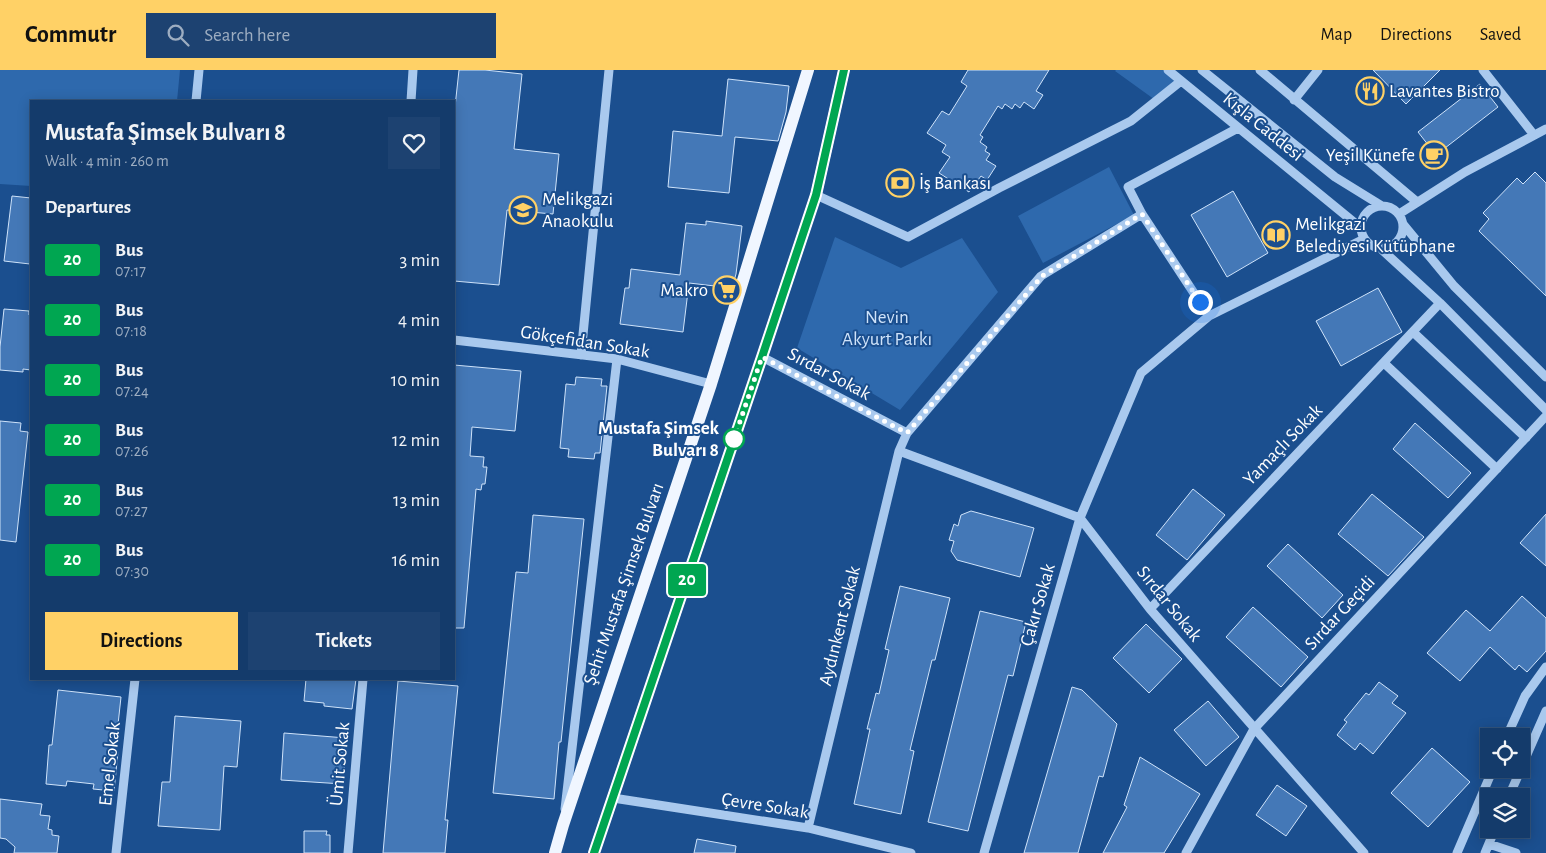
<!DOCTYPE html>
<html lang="en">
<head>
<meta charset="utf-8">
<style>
	:root { --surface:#143b6b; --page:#1d4271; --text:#f1f3f6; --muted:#9dadc1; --line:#33557e; --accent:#ffd166 }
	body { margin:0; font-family:"Alegreya Sans",sans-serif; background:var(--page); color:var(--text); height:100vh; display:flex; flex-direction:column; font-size:19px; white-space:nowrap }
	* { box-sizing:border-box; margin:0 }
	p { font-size:16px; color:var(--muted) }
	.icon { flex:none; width:28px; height:28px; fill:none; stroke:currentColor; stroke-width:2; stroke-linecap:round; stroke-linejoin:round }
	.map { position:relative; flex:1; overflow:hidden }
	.side { position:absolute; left:30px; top:30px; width:425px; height:580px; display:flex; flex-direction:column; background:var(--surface); border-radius:0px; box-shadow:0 2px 12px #0003,0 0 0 1px var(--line) }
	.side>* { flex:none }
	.badge { padding:0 10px; border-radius:4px; font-size:18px; line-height:32px }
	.fabs { position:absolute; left:1480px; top:658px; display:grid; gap:10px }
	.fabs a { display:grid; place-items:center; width:50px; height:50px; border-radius:0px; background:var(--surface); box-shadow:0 2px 12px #0003,0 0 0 1px var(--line); font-size:25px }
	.you { position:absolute; width:25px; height:25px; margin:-12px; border:4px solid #fff; border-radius:50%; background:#1a73e8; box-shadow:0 0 0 8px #1a73e833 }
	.map>.badge { position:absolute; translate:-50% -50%; box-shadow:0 0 0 2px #fff }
	h2 { padding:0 15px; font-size:19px; line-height:45px }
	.round { display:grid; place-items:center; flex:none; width:52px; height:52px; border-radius:0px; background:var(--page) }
	.overview { display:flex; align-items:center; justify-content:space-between; height:85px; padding:0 15px }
	h1 { font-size:24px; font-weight:700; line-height:38px }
	.action { display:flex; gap:10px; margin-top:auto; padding:10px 15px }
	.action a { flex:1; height:58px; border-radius:0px; background:var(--accent); color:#111; font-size:20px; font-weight:700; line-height:58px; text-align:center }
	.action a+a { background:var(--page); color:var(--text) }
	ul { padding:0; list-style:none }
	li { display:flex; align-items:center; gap:15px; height:60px; padding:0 15px }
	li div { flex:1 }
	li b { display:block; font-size:19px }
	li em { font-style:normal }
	li .badge { min-width:55px; font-weight:700; text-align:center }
	header { display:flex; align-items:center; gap:30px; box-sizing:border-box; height:70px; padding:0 25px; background:var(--accent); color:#111 }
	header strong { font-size:24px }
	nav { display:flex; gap:28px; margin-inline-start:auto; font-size:18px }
	.search { width:350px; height:45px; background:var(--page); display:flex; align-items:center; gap:12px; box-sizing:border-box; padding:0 18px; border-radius:0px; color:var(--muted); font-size:19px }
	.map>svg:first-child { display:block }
</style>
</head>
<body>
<header>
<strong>Commutr</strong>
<div class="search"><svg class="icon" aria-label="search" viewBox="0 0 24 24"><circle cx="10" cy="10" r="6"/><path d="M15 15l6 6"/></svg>Search here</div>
<nav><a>Map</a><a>Directions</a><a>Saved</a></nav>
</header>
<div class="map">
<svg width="1546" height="783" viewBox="0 0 1546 783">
	<rect width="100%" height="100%" fill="#1b4f8f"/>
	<!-- green -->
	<path fill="#2e69ad" d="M0 0H180L177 31H31V116L0 114Z
		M1116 0H1163L1178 11 1158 32 1115 1Z
		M1109 97 1134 145 1043 193 1018 146Z
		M835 167 901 198 962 168 998 222 900 340 797 278Z"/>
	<!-- building -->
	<path fill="#4478b7" stroke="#cfe3fa" d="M459 0H485L522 4 514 79 559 84 553 144 507 140 499 215 454 211V46Z
		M968 0H1049L1036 21 1043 25 1034 39 1024 32 1020 38 1015 34 1012 39 1005 34 1002 39 998 36 980 65 983 67 980 72 987 77 985 81 990 84 986 90 996 96 987 110 981 106 969 122 939 103 950 87 942 82 946 75 927 63 942 41 949 45 967 16 961 12Z
		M1373 0H1440L1406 34Z
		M728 9 789 16 786 42 778 71 735 67 729 123 668 117 673 61 722 66Z
		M1480 14 1498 37 1436 85 1418 62Z
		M1535 102 1546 113V226L1479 161 1489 149 1483 143 1517 108 1523 114Z
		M1233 121 1268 183 1227 207 1191 145Z
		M12 126 31 128 30 194 4 191Z
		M706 151 742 156 736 204 732 218 689 213 683 262 620 254 625 218H629L631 199 680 205 686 153 706 155Z
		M1378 218 1402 262 1341 296 1316 251Z
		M4 239 29 241V245H31V300L23 299V302L0 300V277Z
		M454 295 521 301 515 361 472 357 470 386 484 387 483 397H487L485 414H482L481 420 476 419 464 558H454Z
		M576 307 602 309 601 316H607L600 383H595L594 389 568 387 569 379 560 378 566 314 575 315Z
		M0 351 21 353 20 361 28 362 16 472 0 470Z
		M1415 353 1471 403 1448 428 1393 379Z
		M1193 419 1225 445 1187 490 1156 465Z
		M1372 424 1424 467 1388 506 1338 464Z
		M971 441 1034 458 1020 507 957 490 951 481 954 471 949 470 954 454 958 456 961 445Z
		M1546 444V496L1520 473Z
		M533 445 584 449 561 672H559L554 729 493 723 516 502 528 503Z
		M1288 474 1343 525 1322 548 1267 496Z
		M900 516 950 528 935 590H932L910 680 914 681 901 744 854 734 870 659H867L876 623 879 624 889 580 885 579Z
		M1522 526 1546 548V581L1527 602 1519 595 1515 600 1490 577 1460 611 1427 583 1466 540 1490 561Z
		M1253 537 1308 587 1281 617 1226 567Z
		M980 541 1026 552 1013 606 1008 605 968 761 928 752Z
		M1146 554 1182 589 1149 623 1113 588Z
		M306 609H356L352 639 324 636V633L304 631Z
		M398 611 458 616 445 750H448L445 783H383Z
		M1379 612 1398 626 1392 633 1406 643 1373 684 1360 673 1355 680 1337 665 1347 652 1344 650 1366 623 1369 625Z
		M1072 617 1082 620 1117 654 1103 707 1099 706 1078 783H1024Z
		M58 620 121 627 115 682H118L114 721 93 719 94 714 67 711 66 716 46 714 49 675H52Z
		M1208 631 1239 667 1206 696 1174 660Z
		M175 646 241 651 237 697 224 696 220 760 158 756 162 712H170Z
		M284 663 346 668 343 714 281 710Z
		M1432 678 1470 712 1428 757 1391 723Z
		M1140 687 1200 724 1164 783H1103L1127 737 1124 735Z
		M1277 715 1307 736 1286 766 1256 745Z
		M0 729 42 734 40 745 50 746 48 759 52 760V765L59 766 57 783H14L15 777 6 769 0 768Z
		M304 761H327L326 765H330V783H304Z
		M697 769 736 776 735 783H694Z"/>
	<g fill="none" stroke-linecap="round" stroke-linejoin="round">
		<!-- minor -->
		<path stroke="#a9c9ee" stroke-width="9" d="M1168 0 1361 158
			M1202 0 1335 107 1382 136
			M1260 0 1417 132
			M1483 0 1534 65
			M1294 30 1318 0
			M196 31 199 0
			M411 31 413 0
			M816 125 908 167 999 118 1131 51 1181 11
			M1361 157a21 21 0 1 1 42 0a21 21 0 1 1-42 0Z
			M1399 144 1465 102 1546 59
			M1403 154 1454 216 1546 307
			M1380 178 1440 233 1546 340
			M1209 246 1142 144 1128 117 1238 58
			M1413 262 1526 368
			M454 270 617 289 711 314
			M581 285 609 0
			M762 287 907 363
			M1384 293 1497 399
			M899 381 1080 448 1150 539 1364 783
			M1150 539 1440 233
			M1507 666 1525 626 1546 597
			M1521 698 1546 641
			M1509 726 1521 699
			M613 728 808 758 911 783
			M565 739 617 289
			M808 758 899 381 907 363 1041 206 1142 144
			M1489 774 1516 783
			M116 783 135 609
			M348 783 363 609
			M984 783 1080 448 1141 303 1209 246 1364 169
			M1186 783 1254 659 1546 346
			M1457 783 1493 699
			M1485 783 1495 759"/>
		<!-- major -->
		<path stroke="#f0f6ff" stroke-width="12" d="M555 783 563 755 711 314 808 0
			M594 783 762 287 816 125 844 0"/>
	</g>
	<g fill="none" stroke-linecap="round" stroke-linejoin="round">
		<!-- line casing -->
		<g stroke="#fff" stroke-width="11">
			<path id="line" d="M594 783 762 287 816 125 844 0"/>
		</g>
		<!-- line -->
		<use href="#line" stroke="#00a651" stroke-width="8"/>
		<!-- walk -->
		<path stroke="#fff" stroke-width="5" stroke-dasharray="0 9" d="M734 369 762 287 907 363 1042 206 1142 144 1200 232"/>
	</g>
	<!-- icons -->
	<defs>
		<g id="restaurant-ring" transform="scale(1.4375)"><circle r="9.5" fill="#1b4f8f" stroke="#ffd166" stroke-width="1.5"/><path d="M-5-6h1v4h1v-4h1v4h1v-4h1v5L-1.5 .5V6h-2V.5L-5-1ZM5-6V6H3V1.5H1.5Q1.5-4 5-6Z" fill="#ffd166"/></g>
		<g id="cafe-ring" transform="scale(1.4375)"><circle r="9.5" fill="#1b4f8f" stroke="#ffd166" stroke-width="1.5"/><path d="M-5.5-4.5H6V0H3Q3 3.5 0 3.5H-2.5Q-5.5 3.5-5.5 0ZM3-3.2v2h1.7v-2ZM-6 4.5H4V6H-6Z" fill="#ffd166"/></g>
		<g id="bank-ring" transform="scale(1.4375)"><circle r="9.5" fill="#1b4f8f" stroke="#ffd166" stroke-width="1.5"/><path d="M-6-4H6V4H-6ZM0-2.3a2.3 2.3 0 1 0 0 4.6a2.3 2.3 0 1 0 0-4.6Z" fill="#ffd166"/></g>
		<g id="school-ring" transform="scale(1.4375)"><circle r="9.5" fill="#1b4f8f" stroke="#ffd166" stroke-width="1.5"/><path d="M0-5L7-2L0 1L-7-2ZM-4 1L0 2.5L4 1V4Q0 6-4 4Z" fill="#ffd166"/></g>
		<g id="library-ring" transform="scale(1.4375)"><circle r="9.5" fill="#1b4f8f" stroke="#ffd166" stroke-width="1.5"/><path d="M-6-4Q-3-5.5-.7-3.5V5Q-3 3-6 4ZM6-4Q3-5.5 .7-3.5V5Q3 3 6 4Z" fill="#ffd166"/></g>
		<g id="supermarket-ring" transform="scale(1.4375)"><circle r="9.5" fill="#1b4f8f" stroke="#ffd166" stroke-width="1.5"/><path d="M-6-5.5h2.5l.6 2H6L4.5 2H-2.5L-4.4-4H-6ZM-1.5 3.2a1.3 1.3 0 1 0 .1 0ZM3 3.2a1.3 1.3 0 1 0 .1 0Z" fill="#ffd166"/></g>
	</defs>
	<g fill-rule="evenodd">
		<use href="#restaurant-ring" x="1370" y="21"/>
		<use href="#cafe-ring" x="1434" y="85"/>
		<use href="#bank-ring" x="900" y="113"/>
		<use href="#school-ring" x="523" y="140"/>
		<use href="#library-ring" x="1276" y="165"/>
		<use href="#supermarket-ring" x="727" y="220"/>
	</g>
	<!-- markers -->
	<circle fill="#fff" stroke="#00a651" stroke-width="2.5" cx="734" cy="369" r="10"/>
	<g text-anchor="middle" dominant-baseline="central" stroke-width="4" stroke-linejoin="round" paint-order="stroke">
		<!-- poi labels -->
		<g font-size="19" fill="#fff" stroke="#1b4f8f" text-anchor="start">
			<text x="1389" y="21">Lavantes Bistro</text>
			<text x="1415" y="85" text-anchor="end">Yeşil Künefe</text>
			<text x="919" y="113">İş Bankası</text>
			<text x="542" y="129">Melikgazi<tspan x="542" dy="22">Anaokulu</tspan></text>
			<text x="1295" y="154">Melikgazi<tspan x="1295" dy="22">Belediyesi Kütüphane</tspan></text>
			<text x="708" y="220" text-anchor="end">Makro</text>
		</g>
		<!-- street labels -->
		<g font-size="19" fill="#fff" stroke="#1b4f8f">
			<text transform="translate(1263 57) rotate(39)">Kışla Caddesi</text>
			<text transform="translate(585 272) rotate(9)">Gökçefidan Sokak</text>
			<text transform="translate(829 304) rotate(28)">Sırdar Sokak</text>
			<text transform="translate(1283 375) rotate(-46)">Yamaçlı Sokak</text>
			<text transform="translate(624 514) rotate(-71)">Şehit Mustafa Şimsek Bulvarı</text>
			<text transform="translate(1169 534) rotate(51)">Sırdar Sokak</text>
			<text transform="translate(1038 535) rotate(-74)">Çakır Sokak</text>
			<text transform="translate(1340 543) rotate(-47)">Sırdar Geçidi</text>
			<text transform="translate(840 556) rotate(-76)">Aydınkent Sokak</text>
			<text transform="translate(110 694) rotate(-84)">Emel Sokak</text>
			<text transform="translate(340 694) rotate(-85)">Ümit Sokak</text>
			<text transform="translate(765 736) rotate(9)">Çevre Sokak</text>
		</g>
		<!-- park labels -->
		<g font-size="19" fill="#cfe3fa" stroke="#1b4f8f">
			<text x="887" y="247">Nevin<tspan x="887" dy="22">Akyurt Parkı</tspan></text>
		</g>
		<!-- stop labels -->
		<g font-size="19" font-weight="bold" fill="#fff" stroke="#1b4f8f" text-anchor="end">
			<text x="719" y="358">Mustafa Şimsek<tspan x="719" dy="22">Bulvarı 8</tspan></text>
		</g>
	</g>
</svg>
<div class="fabs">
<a><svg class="icon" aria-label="locate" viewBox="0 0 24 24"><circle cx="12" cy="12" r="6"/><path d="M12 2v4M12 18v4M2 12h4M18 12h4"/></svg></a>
<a><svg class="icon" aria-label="layers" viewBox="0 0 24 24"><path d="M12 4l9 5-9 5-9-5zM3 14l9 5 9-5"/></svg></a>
</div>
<div class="you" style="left:1200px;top:232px"></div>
<b class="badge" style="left:687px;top:510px;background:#00a651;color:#fff">20</b>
<section class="side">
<div class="overview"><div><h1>Mustafa Şimsek Bulvarı 8</h1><p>Walk · 4 min · 260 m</p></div><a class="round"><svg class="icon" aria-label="heart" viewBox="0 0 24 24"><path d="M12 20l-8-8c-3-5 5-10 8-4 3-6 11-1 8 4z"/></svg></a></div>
<h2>Departures</h2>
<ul>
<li><span class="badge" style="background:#00a651;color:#fff">20</span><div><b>Bus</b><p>07:17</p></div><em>3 min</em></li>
<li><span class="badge" style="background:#00a651;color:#fff">20</span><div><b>Bus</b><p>07:18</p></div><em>4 min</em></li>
<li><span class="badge" style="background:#00a651;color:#fff">20</span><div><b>Bus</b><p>07:24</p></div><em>10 min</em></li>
<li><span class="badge" style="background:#00a651;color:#fff">20</span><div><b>Bus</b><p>07:26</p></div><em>12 min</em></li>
<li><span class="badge" style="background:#00a651;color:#fff">20</span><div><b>Bus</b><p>07:27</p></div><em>13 min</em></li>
<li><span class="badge" style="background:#00a651;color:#fff">20</span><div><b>Bus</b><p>07:30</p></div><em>16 min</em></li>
</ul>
<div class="action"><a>Directions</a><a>Tickets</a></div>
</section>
</div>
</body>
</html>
